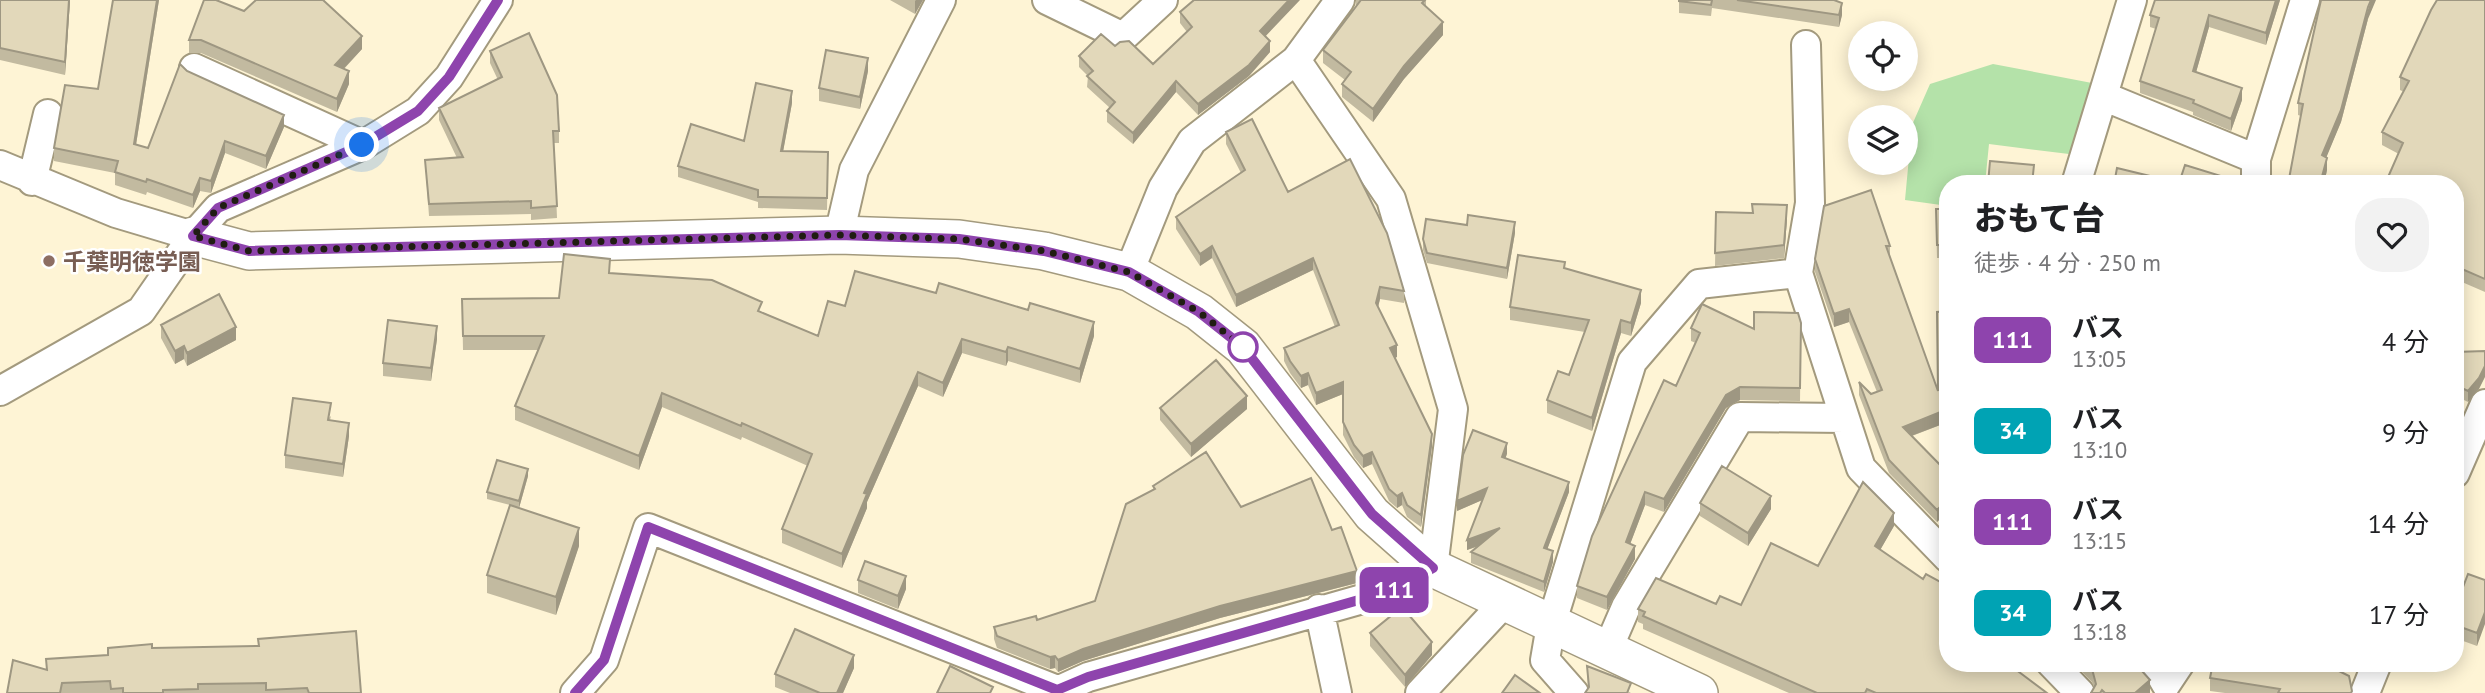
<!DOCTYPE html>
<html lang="ja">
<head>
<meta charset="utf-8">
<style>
	:root { --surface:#fff; --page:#f2f2f2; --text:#202124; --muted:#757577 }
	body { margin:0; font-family:"PT Sans","Noto Sans JP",sans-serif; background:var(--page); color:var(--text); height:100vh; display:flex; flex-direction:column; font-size:26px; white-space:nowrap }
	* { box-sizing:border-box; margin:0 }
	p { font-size:23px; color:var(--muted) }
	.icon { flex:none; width:38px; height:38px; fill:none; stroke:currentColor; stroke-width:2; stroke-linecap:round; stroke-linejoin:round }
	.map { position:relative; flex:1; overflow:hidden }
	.sheet { position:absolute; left:1939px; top:175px; width:525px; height:497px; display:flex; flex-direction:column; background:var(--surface); border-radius:28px; box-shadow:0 4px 18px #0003 }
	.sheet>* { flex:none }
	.badge { padding:0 14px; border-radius:10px; font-size:24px; line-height:46px }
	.tools { position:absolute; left:1848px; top:21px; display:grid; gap:14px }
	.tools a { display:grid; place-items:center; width:70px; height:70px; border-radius:50%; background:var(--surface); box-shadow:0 4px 18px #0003; font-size:35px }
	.you { position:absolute; width:35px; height:35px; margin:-18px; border:5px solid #fff; border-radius:50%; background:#1a73e8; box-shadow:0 0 0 10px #1a73e833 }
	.map>.badge { position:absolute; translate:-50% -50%; box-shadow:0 0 0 4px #fff }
	.round { display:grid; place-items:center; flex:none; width:74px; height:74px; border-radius:28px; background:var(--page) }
	.overview { display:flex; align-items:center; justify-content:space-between; height:119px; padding:0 35px }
	h1 { font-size:33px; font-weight:800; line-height:52px }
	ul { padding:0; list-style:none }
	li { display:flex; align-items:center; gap:21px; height:91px; padding:0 35px }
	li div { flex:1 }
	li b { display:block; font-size:26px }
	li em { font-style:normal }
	li .badge { min-width:77px; font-weight:700; text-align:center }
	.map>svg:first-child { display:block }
</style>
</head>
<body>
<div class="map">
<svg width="2485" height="693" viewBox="0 0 2485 693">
	<rect width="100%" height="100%" fill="#fef4d5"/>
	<!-- green -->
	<path fill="#b4e2a9" d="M1993 64 2092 83 2069 154 1989 144 1985 184H1948V206L1905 200 1912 125 1930 84Z"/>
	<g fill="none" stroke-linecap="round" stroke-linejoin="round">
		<!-- minor casing -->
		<g stroke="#a39a7e" stroke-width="32">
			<path id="minor" d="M1047 0 1123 37 1163 0
				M1806 45 1810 203 1798 273 1861 468 1948 558
				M194 68 363 145
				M2103 96 2256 159 2305 0
				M2256 159V184
				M0 165 116 213 193 236
				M32 181 48 114
				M2076 184 2132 0
				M839 235 854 170 941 0
				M1129 272 1163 188 1192 141 1296 60 1340 0
				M0 391 141 311 193 236 218 208 363 145 418 111 449 77 498 0
				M2455 473 2485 404
				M1319 609 1337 693
				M1607 651 1626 607 1740 417 1844 418
				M2051 663 2080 693
				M2154 663 2166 684 2180 663
				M575 693 604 660 648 528 1057 690
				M1053 693 1088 677 1394 590 1433 568 1453 409 1391 199 1296 60
				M1420 693 1504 603
				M1574 693 1545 660 1551 625 1632 362 1699 284 1798 273
				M2365 693 2377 663"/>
		</g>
		<!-- tertiary casing -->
		<g stroke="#a39a7e" stroke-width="40">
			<path id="tertiary" d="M193 236 249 251 839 235 959 239 1044 251 1129 272 1199 312 1243 347 1372 514 1433 568 1699 693"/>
		</g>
		<!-- minor -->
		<use href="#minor" stroke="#fff" stroke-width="28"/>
		<!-- tertiary -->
		<use href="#tertiary" stroke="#fff" stroke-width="37"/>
	</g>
	<!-- wall -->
	<path fill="#c2baa0" d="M0 0H70L65 75 0 60Z
		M113 0H159L136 145 148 148 187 71 284 127 266 169 225 153 211 193 200 191 193 208 147 192 146 195 115 185V173L54 161V148L98 89Z
		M324 0 362 49 344 69 349 84 337 112 201 53H189V40L244 11Z
		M890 0H923L915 14Z
		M1356 0H1426V7L1443 35 1404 79 1373 122 1342 97V84L1345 80 1323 63V50L1356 6Z
		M1679 0H1834L1842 15 1839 27 1712 8 1711 16 1679 13Z
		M2155 0H2280L2266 45 2209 27 2196 72 2242 100 2231 131 2193 115V112L2140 93V81L2156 29 2150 27V15Z
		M2485 0V292L2455 279V184L2382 145V132L2404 92 2400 90V77Z
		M1180 12 1265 36 1270 52 1249 76 1198 115 1176 92 1133 144 1107 122V111L1110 108 1087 87 1088 76 1079 67V56L1115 46 1153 64 1187 32 1180 23Z
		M2368 19 2341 122 2326 157 2327 170 2324 184H2285L2289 179 2301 116 2298 115V103Z
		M490 51 559 131V143H554L557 218 531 220V214L429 216 425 160 457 158 439 120V108L498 80 490 63Z
		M868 71 860 109 819 101V88Z
		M792 103 783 151 828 152 827 210 758 208V202L678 177V166L744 141Z
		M1226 132 1288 192 1404 291V303L1380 299 1378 307 1397 357 1394 358 1432 446 1421 527 1407 517 1402 505 1397 508 1389 501 1372 464 1363 468 1354 457 1343 435V394L1316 405 1308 385 1301 388 1290 373 1284 361V348L1335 327 1313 270 1236 307 1212 258 1200 266 1176 229V217L1241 173 1226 144Z
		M1936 209H1948V258H1937Z
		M1716 212 1787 218 1784 258 1715 266Z
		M1515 233 1507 279 1427 263 1423 250V239Z
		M1890 246V257L1948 422 1912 436 1948 473V511L1937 522 1889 473 1859 395V382L1871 394 1877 392 1849 322 1834 327 1815 272V259Z
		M1565 268 1641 303 1631 336 1621 333 1592 431 1547 413V400L1569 375 1585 332 1510 320V307Z
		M610 273 762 312 818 336 845 306 936 293 1094 336 1080 383 1008 361 1006 366 962 353 943 397 918 386 867 502V508L842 568 782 543V529L808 466 742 437 741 440 662 407 639 470 515 420V406L539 350H463L462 299 559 298Z
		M1801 323 1800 401 1740 400 1726 408 1664 512 1645 505 1630 544 1635 559 1607 610 1577 598V586L1676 386 1696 343 1691 341V328L1754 329Z
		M161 325 236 340 187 366 184 359 175 364 161 338Z
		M437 339 431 381 383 376V363Z
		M2455 352 2479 389 2468 402 2462 399 2455 414Z
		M1160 408 1247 409 1191 457 1160 420Z
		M331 416 330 420 349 436 343 477 285 468V455Z
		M1507 454 1505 458 1569 492 1547 549 1553 562 1544 592 1471 563V552L1479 546 1467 550 1482 500 1457 511Z
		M528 476 519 508 579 546 556 615 487 593V575L510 505 487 499V492Z
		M1153 486 1332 530 1357 583 1220 618 1083 661 1058 672 1055 668 1050 669 997 648 994 639V627L1037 620 1095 601 1153 490Z
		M1700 503 1771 509 1748 546 1700 516Z
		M1894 526 1880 550 1948 663 2047 693H1789L1643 629V624L1638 622V609L1716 604 1741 605Z
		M858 580 906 589 898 609 858 593Z
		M2485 580 2477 646 2455 638V608Z
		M1370 633 1432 655 1405 687 1370 646Z
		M152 648 361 693H7L46 670Z
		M2073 663H2135L2150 693H2090H2091L2094 688 2092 682Z
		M1587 666 1631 693 1588 689Z
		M854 668 843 693H790L775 687V674Z
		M2210 678 2352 693H2225L2210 691Z"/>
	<!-- shaded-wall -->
	<path fill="#9e9782" d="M69 0H70L65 75V62Z
		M157 0H159L134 157V144Z
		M916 0H923L915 14V1Z
		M1289 0H1300L1260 42V31Z
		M2276 0H2280L2266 45V33Z
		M2371 0H2376L2368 19 2341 122 2322 168V155Z
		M1842 3V15L1839 27V15Z
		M2209 15V27L2193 83V71Z
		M1443 22V35L1404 79 1373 122V109L1404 66Z
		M362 36V49L335 78V65Z
		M1270 41V52L1249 76 1198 115V104Z
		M868 58V71L860 109V97Z
		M349 71V84L337 112V99Z
		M1176 81V92L1133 144V133Z
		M2242 88V100L2231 131V119Z
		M792 91V103L781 163V151Z
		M284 115V127L266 169V156Z
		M225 141V153L211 193V181Z
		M2327 158V170L2324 184H2320Z
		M200 178V191L193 208V195Z
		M1787 205V218L1784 258V245Z
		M1515 222V233L1507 279V268Z
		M1212 246V258L1200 266V254Z
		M1313 258V270L1236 307V295Z
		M1380 287V299L1376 315V303Z
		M1641 290V303L1631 336V323Z
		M1849 309V322L1834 327V314Z
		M1621 320V333L1592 431V418Z
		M1094 322V336L1080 383V369Z
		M437 326V339L431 381V368Z
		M236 327V340L187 366V353Z
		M962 339V353L943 397V383Z
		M1397 345V357L1390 360V348Z
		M184 346V359L175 364V351Z
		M1008 347V361L1006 366V352Z
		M2485 366V377L2479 389 2468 402V391Z
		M918 372V386L867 502V508L842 568V554L864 493Z
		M1308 373V385L1301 388V376Z
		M1343 382V394L1316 405V393Z
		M1740 387V400L1726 408 1664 512V499L1726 395Z
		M2462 388V399L2455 413V403Z
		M662 393V407L639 470V456Z
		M1247 396V409L1191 457V444Z
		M1948 409V422L1903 439V427Z
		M349 423V436L343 477V464Z
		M1432 434V446L1421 527V515Z
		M1507 443V454L1502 467V457Z
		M1372 452V464L1363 468V456Z
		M528 469V476L519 508V501Z
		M1569 482V492L1544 558V548Z
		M1487 488V498L1457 511V501Z
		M1645 492V505L1626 555V542Z
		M1402 493V505L1397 508V496Z
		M1771 496V509L1748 546V533Z
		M1948 499V511L1937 522V510Z
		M1894 513V526L1875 559V546Z
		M579 528V546L556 615V597Z
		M1500 528V538L1467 550V540Z
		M1635 546V559L1607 610V597Z
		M1553 551V562L1544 592V582Z
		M1357 571V583L1220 618 1083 661 1058 672V660L1083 649 1220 606Z
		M906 576V589L898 609V596Z
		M2485 612V624L2477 646V633Z
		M1432 642V655L1405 687V675Z
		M854 655V668L843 693H837Z
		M1055 656V668L1050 669V657Z
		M2150 680V693H2135Z"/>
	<!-- building -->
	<path fill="#e2d8ba" stroke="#9e9782" stroke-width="2" d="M0 0H69L65 62 0 48Z
		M113 0H157L134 144 148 148 180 64 187 71 284 115 266 156 225 141 211 181 200 178 193 195 147 179 146 182 115 172 118 161 54 148 65 85 98 89Z
		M204 0H216L244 11 256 0H323L362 36 335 65 349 71 337 99 201 40H189Z
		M1194 0H1289L1260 31 1270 41 1249 65 1198 104 1176 81 1133 133 1107 111 1115 102 1087 76 1093 71 1079 56 1101 34 1115 46 1120 42 1129 41 1153 64 1192 27 1180 12Z
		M1361 0H1425L1422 3 1443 22 1404 66 1373 109 1342 84 1351 72 1323 50Z
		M1679 0H1712L1711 5 1679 1Z
		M1737 0H1834L1842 3 1839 15Z
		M2155 0H2276L2266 33 2209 15 2193 71 2242 88 2231 119 2193 103 2194 100 2140 81 2159 18 2150 15Z
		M2321 0H2371L2368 7 2341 110 2322 155 2327 158 2320 184H2285V179H2289L2303 104 2298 103Z
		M2437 0H2485V279L2455 266V184H2385L2403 143 2382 132 2409 81 2400 77 2431 10Z
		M529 33 557 95 559 131H553L557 206 531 208V201L429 204 425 160 463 157 439 108 502 77 490 51Z
		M826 50 868 58 860 97 819 88Z
		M756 83 792 91 781 151 828 152 827 198 758 197V190L678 166 691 124 744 141Z
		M1252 119 1288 192 1350 159 1387 233 1404 291 1380 287 1376 303 1397 345 1390 348 1432 434 1421 515 1407 505 1402 493 1397 496 1389 489 1372 452 1363 456 1354 445 1343 422V382L1316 393 1308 373 1301 376 1290 361 1284 348 1339 325 1313 258 1236 295 1212 246 1200 254 1176 217 1245 170 1226 132Z
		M1990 161 2034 165 2032 184H1988Z
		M2185 165 2234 180 2232 184H2114L2117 168 2179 183Z
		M1871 190 1890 246H1886L1938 391 1937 312 1948 311V409L1903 427 1948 473V499L1937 510 1889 460 1859 382 1871 394 1882 390 1849 309 1834 314 1815 259 1824 206Z
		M1752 204 1787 205 1784 245 1715 253 1716 212 1753 213Z
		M1936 209H1948V245H1937Z
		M1468 215 1515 222 1507 268 1427 253 1423 239 1426 219 1467 225Z
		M564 254 610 259 609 273 712 280 762 302 758 311 818 336 828 301 845 306 855 271 936 293 939 283 1028 310 1030 303 1094 322 1080 369 1008 347 1006 352 962 339 943 383 918 372 864 493 867 494 842 554 782 529 812 454 742 423 741 426 662 393 639 456 515 406 544 336H463L462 299 559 298Z
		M1518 255 1565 262 1564 268 1641 290 1631 323 1621 320 1592 418 1547 400 1558 371 1569 375 1589 320 1510 307Z
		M219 294 236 327 187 353 184 346 175 351 161 325Z
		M1702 304 1754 329V312L1798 313 1801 323 1800 388 1740 387 1726 395 1664 499 1645 492 1626 542 1635 546 1607 597 1577 586 1592 536 1664 380 1676 386 1700 333 1691 328Z
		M388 320 437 326 431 368 383 363Z
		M2485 351V366L2479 378 2468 391 2462 388 2455 403V352Z
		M1216 360 1247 396 1191 444 1160 408Z
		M293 398 331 403 328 420 349 423 343 464 285 455Z
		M1473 430 1507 443 1502 457 1569 482 1544 548 1553 551 1544 582 1471 552 1500 528 1467 540 1487 488 1457 501 1463 455Z
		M1206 452 1241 507 1311 478 1332 530 1341 527 1357 571 1220 606 1083 649 1058 660 1055 656 1050 657 997 636 994 627 1036 616 1037 620 1095 601 1126 504 1155 489 1153 486Z
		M497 460 528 469 519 501 487 492Z
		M1722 466 1771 496 1748 533 1700 503Z
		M1863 482 1894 513 1875 546 1923 579 1926 574 1948 586V663H2007L2047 693H1876L1867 689 1865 693H1817L1643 616 1645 612 1638 609 1656 578 1716 604 1720 596 1741 605 1771 543 1818 566Z
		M510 505 579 528 556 597 487 575Z
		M865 561 906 576 898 596 858 580Z
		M2468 574 2485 580V612L2477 633 2455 625V608Z
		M1402 607 1432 642 1405 675 1370 633Z
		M795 629 854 655 837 693H820L775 674Z
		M356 631 361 693H309L307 688 266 690V683L198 684V689L163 690V693H123V688L111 689 110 681 62 683 60 693H7L13 660 47 670 46 659 108 655V648L152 644V648L259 646 258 639Z
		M2086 663H2135L2150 680 2135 693H2105L2102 690 2100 693H2090H2091L2096 684 2092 669Z
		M2213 663H2323L2349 676 2352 691 2351 693H2278L2280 689 2210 678Z
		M950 666 993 687 990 693H937Z
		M1587 666 1631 683 1627 693H1585L1589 687Z
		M1515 675 1540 693H1502Z"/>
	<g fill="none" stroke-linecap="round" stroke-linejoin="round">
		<!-- line casing -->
		<g stroke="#fff" stroke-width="16">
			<path id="line" d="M498 0 449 77 418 111 362 145 218 208 193 236 249 251 839 235 959 239 1044 251 1129 272 1199 312 1243 347 1372 514 1433 568 1394 590 1088 677 1057 690 648 527 604 660 575 693"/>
		</g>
		<!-- line -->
		<use href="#line" stroke="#8e44ad" stroke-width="10"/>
		<!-- walk -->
		<path stroke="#201d12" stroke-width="7" stroke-dasharray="0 12.6" d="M362 145 218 208 193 236 249 251 839 235 959 239 1044 251 1129 272 1199 312 1243 347"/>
	</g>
	<!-- markers -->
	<circle fill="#8d6e63" stroke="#fff" stroke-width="2.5" cx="49" cy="261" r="7"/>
	<circle fill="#fff" stroke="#8e44ad" stroke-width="3.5" cx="1243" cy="347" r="14"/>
	<g text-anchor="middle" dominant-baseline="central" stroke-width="5" stroke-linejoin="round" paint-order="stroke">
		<!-- education labels -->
		<g font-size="23" font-weight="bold" fill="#785e54" stroke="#fff" text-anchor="start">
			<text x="63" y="261">千葉明徳学園</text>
		</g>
	</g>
</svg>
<div class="tools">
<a><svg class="icon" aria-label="locate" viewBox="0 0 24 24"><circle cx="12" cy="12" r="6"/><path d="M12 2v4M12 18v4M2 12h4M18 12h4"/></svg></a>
<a><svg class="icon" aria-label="layers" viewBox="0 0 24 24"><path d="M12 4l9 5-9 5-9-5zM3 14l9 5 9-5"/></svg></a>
</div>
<div class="you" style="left:362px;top:145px"></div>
<b class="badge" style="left:1394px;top:590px;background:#8e44ad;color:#fff">111</b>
<section class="sheet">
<div class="overview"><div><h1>おもて台</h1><p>徒歩 · 4 分 · 250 m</p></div><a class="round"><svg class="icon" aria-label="heart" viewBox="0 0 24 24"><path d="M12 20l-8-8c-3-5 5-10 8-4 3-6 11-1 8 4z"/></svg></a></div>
<ul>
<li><span class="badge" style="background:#8e44ad;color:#fff">111</span><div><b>バス</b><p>13:05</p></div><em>4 分</em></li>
<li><span class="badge" style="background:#00a3b4;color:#fff">34</span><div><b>バス</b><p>13:10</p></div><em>9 分</em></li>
<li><span class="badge" style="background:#8e44ad;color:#fff">111</span><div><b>バス</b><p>13:15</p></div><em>14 分</em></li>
<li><span class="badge" style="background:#00a3b4;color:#fff">34</span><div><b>バス</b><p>13:18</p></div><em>17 分</em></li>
</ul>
</section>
</div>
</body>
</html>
